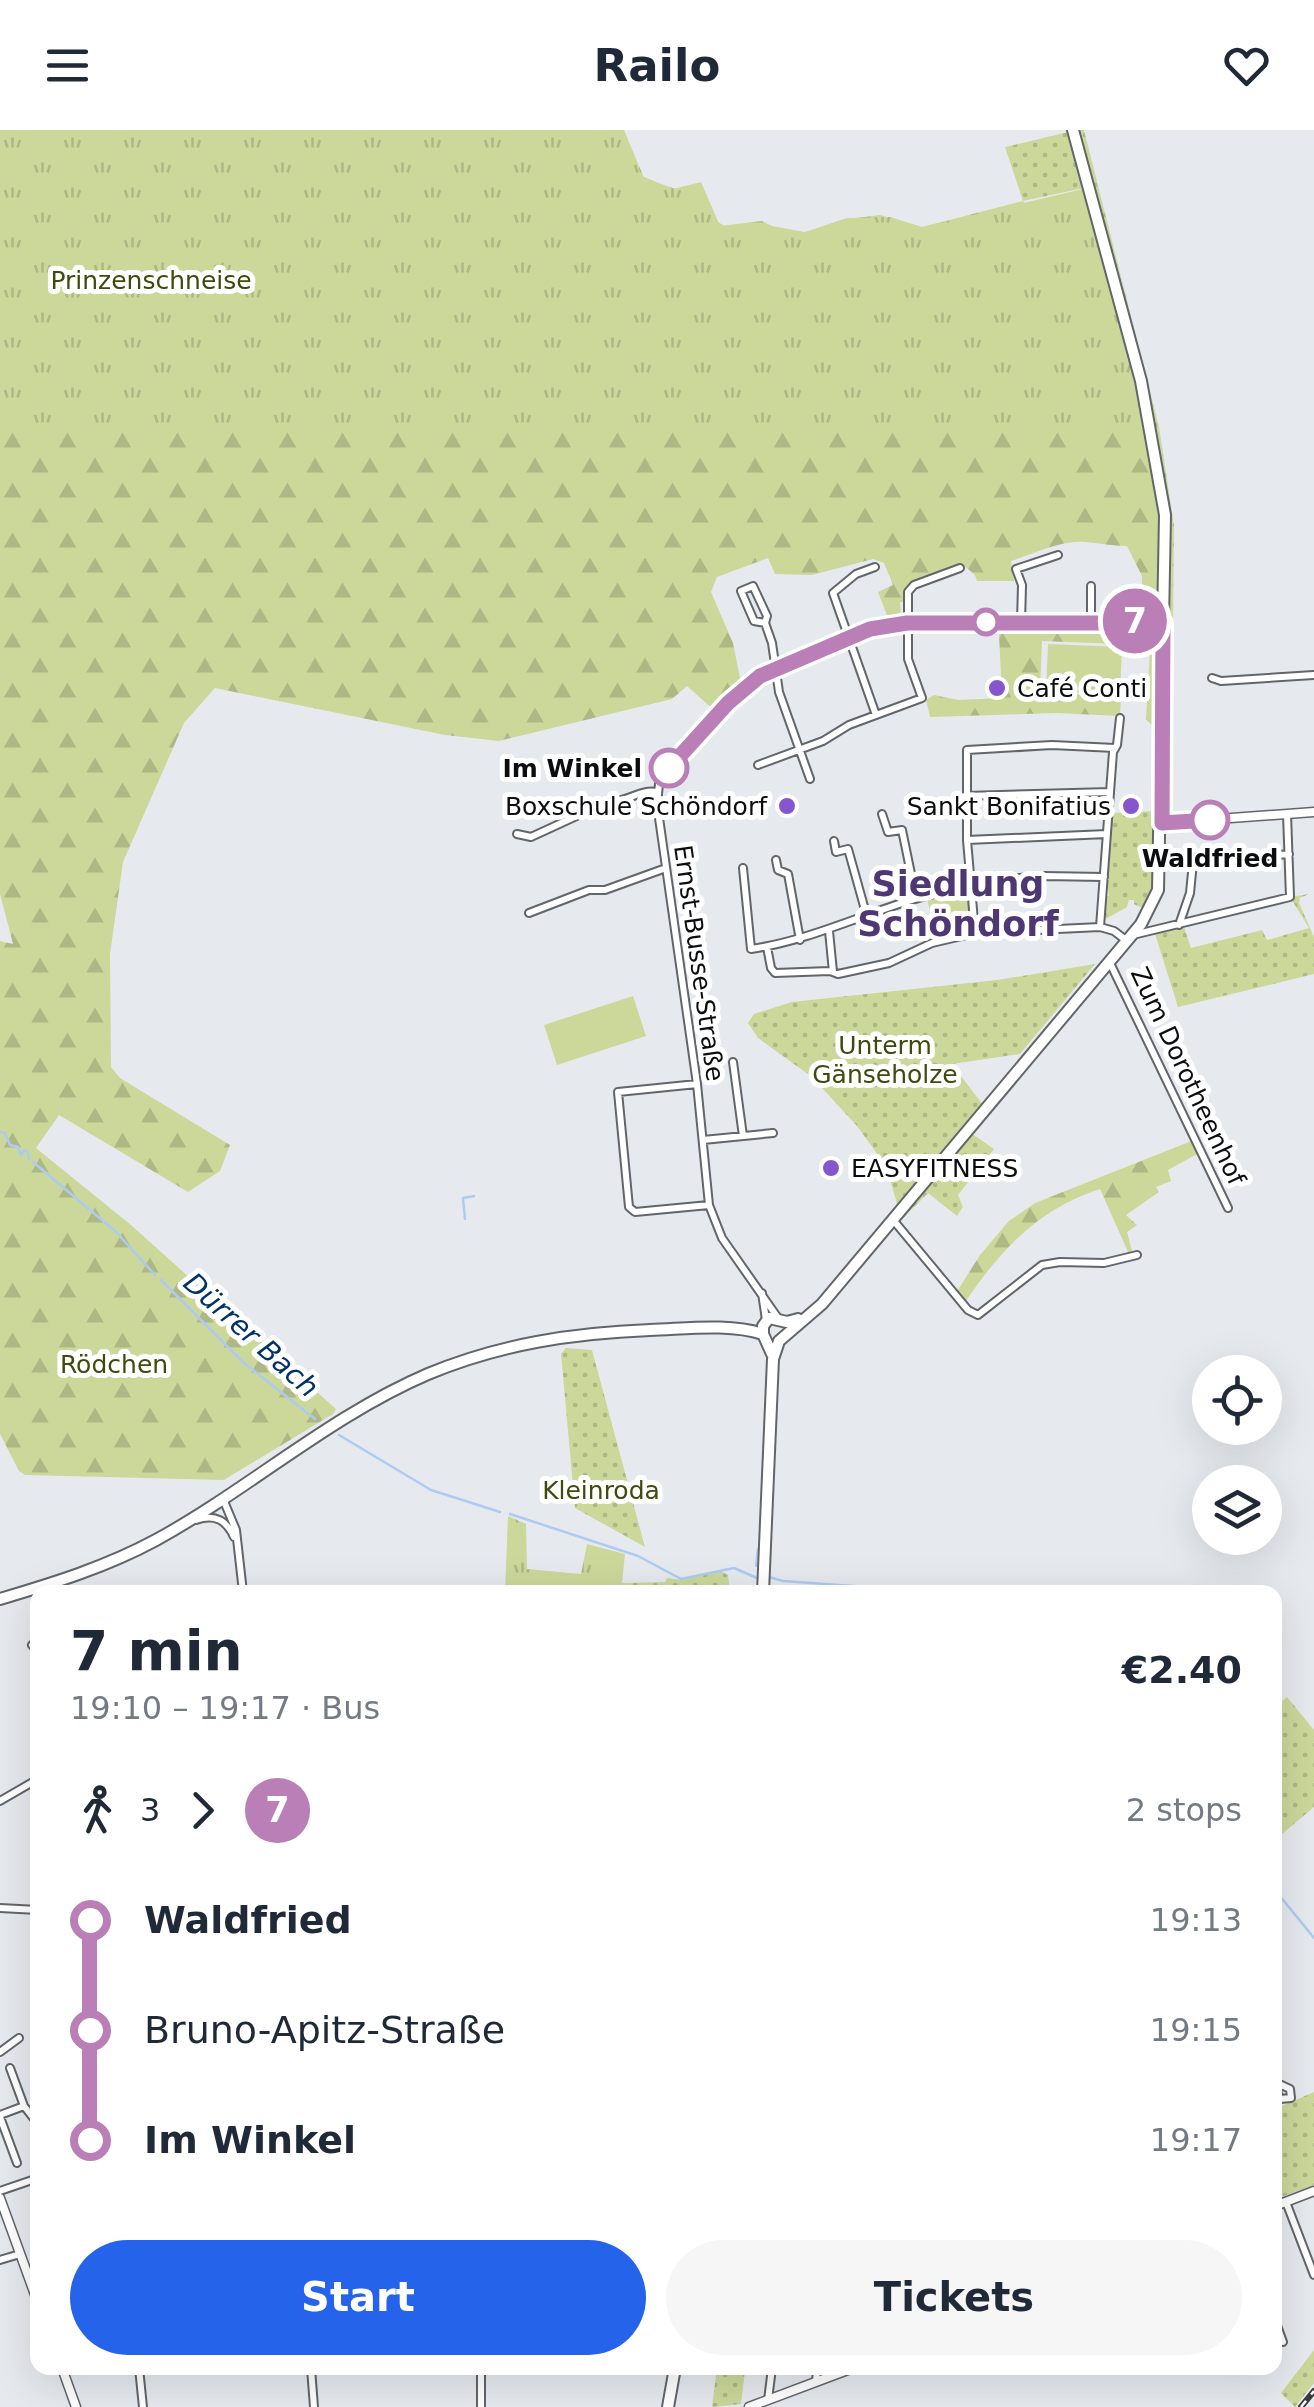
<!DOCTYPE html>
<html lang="en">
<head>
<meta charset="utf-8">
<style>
	:root { --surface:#fff; --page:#f6f6f7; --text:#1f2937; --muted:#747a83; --accent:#2563eb }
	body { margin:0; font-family:"DejaVu Sans",sans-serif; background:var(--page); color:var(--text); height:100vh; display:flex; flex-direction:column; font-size:38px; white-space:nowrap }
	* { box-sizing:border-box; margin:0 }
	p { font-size:32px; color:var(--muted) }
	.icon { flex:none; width:55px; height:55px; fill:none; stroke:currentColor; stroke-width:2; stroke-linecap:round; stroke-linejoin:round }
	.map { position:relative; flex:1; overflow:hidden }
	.side { position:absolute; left:30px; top:1455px; width:1252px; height:790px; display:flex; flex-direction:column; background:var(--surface); border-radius:20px; box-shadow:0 10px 40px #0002 }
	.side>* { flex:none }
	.badge { padding:0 20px; border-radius:32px; font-size:35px; line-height:65px }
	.buttons { position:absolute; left:1192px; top:1225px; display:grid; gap:20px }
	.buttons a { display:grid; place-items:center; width:90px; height:90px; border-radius:50%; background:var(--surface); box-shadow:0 10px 40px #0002; font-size:50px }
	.map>.badge { position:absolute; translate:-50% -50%; box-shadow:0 0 0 5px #fff }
	.legs { display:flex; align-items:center; gap:15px; height:110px; padding:0 40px; font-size:32px }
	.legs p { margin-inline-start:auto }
	.summary { display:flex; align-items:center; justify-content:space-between; height:170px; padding:0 40px }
	h1 { font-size:55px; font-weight:600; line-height:75px }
	.action { display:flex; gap:20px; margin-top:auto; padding:20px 40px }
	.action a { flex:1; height:115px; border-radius:60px; background:var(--accent); color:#fff; font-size:40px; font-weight:600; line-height:115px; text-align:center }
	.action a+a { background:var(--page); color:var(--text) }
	ul { padding:0 40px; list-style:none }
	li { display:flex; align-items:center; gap:35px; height:110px; font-size:38px }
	li i { display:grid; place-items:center; width:15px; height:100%; margin:0 12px; background:currentColor }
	li i::after { content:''; width:25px; height:25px; margin:-12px; border:8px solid; border-radius:50%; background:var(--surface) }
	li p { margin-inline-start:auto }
	li:first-child i { background:linear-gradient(#0000 50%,currentColor 0) }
	li:last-child i { background:linear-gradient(currentColor 50%,#0000 0) }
	header { display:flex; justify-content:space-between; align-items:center; height:130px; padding:0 40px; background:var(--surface); font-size:45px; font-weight:600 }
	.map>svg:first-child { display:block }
</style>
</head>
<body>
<header><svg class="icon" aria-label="menu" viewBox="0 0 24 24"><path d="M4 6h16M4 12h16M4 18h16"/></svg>Railo<svg class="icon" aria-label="heart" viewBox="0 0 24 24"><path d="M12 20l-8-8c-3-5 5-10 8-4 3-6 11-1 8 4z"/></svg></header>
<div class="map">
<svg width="1314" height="2277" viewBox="0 0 1314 2277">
	<defs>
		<pattern id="grass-dots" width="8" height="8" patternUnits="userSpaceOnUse" patternTransform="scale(2.5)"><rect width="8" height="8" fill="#cbd89a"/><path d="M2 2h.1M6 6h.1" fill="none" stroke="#adb884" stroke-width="1.8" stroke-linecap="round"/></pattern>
		<pattern id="forest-firs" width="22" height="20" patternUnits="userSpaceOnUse" patternTransform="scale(2.5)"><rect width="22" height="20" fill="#cbd89a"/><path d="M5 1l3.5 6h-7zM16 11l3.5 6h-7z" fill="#adb884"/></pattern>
		<pattern id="park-tufts" width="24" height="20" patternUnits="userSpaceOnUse" patternTransform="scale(2.5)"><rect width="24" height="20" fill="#cbd89a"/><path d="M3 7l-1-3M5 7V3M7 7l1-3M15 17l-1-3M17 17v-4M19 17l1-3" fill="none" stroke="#adb884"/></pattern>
	</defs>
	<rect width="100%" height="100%" fill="#e6eaef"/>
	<!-- grass -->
	<path fill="url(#grass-dots)" d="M1076 0H1084L1159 297 1174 395 1173 491 1169 486V395Z
		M1068 2 1084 58 1023 71 1005 17Z
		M1158 681 1153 762 1145 776 1140 777 1134 774V770H1129L1127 777 1102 791 1106 789 1103 766H1109L1107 753H1104L1108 744 1111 683Z
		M1309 764 1300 768 1299 773 1314 807V844L1178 877 1155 804 1184 797 1191 818 1262 800 1267 810 1309 798 1290 767Z
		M1095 834 1020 924 952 934 983 975 898 1077 886 1036 857 996 812 947 758 908 748 893 754 884 792 872 997 850Z
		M971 1003 994 1019 958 1065 963 1077 957 1086 928 1063 900 1091Z
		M566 1218 592 1220 645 1417 575 1378 561 1224Z
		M720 1441 728 1445 730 1462H621L622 1453 665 1452 667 1448 682 1450Z
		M1287 1567 1314 1600V1677L1275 1710V1577Z
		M1314 1962V2055L1275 2069V1979Z
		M1314 2220V2253L1295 2277 1281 2263Z
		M717 2238H768V2243L745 2240 741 2274 712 2277Z"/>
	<!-- forest -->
	<path fill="url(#forest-firs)" d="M0 0H624L644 48 681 61 701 53 720 96 762 91 794 107 841 90 880 85 922 97 1023 71 1141 261 1162 398 1160 480 1154 487H1142V446L1127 416C1112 416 1099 413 1085 412 1061 410 1033 424 1011 431L1014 451H977L975 445 962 434 907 456 905 472H900L901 486 888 488 878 462 893 455 884 433 873 429 812 445 775 444 768 428 717 447 711 462 733 513 741 553 715 581 687 556 672 569 499 611 445 605 215 558 184 593 123 732 110 824 111 937 120 948 230 1015 220 1041 188 1062 59 985 36 1018 131 1095 336 1279 333 1284 224 1350 25 1345 19 1341 0 1304V811L13 814 0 764Z
		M1026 497 1150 498 1157 514 1159 603 1146 589 1150 521 1141 515 1042 511 1040 562 1121 567 1120 586 1057 583 930 587 926 570 934 565 958 570 1002 568 999 504H1024Z
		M1194 1010 1199 1023 1168 1040 1171 1051 1156 1057 1159 1062 1126 1085 1137 1095 1127 1102 1132 1121 1128 1122 1100 1059C1040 1078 1000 1120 966 1171L956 1163 980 1125 1009 1091 1035 1073Z"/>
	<!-- park -->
	<path fill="url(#park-tufts)" d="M0 0H621L642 46 673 59 701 52 718 92 726 97 761 94 805 102 847 88 890 87 922 97 1087 58 1141 261 1147 296 0 302Z
		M964 763 970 779V801L937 808 927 769Z
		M508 1386 526 1394 527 1439 581 1444 587 1414 625 1424 621 1462H505Z"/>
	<!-- pitch -->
	<path fill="#cbd89a" d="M1048 514 1122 517 1120 564 1046 561Z
		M633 866 646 906 557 935 544 895Z"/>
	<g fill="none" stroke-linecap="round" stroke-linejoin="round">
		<!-- stream -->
		<path stroke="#adcbf2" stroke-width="2.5" d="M0 1002 5 1003 10 1015 18 1017 21 1025 24 1020 28 1022 29 1029
			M33 1032 115 1101 155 1145
			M465 1089 463 1068 474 1066
			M161 1150 244 1233 315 1289
			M339 1305 431 1360 500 1382
			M510 1384 638 1426 681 1449 734 1438 757 1448
			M756 1436 758 1419
			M769 1447 783 1451 882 1458
			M894 1461 901 1462
			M1275 1760 1314 1808"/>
		<!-- minor casing -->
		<g stroke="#626569" stroke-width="10">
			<path id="minor" d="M875 437 856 444 833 463 876 585
				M1091 456V491
				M1021 492 1022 455 1016 439 1058 425
				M765 493 754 491 741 461 753 456 767 486 765 493 772 513 779 562 810 649
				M1212 548 1221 551 1314 545
				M758 635 823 611 849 595 922 568 908 529V462L914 455 960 438
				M965 666 1110 662
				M882 684 888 702 902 700 916 768
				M517 704 531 707 607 672C624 674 639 659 657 662
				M967 710 1107 704
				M834 711 836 722 848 719 867 787
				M776 730 778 740 788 744 800 810
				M743 738 751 819C827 808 895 766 971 757
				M971 752 1044 746 1104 747
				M529 783 589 760H605L666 738
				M1179 795 1190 763 1193 732 1289 724
				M1100 797 1113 622 1117 615 1120 588
				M829 801 833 842
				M975 803 967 710V620L1052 615 1115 618
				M1133 805 1290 767 1287 684
				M767 817 771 838 775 843 830 841 838 844 889 833 932 813 975 803 1100 797 1114 801 1127 811
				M1110 833 1228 1078
				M733 932 743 1006
				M697 954 618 962 629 1077 635 1082 709 1075
				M703 1010 773 1003
				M894 1091 968 1180 978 1185 1042 1135 1060 1132 1104 1133 1137 1125
				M762 1163 766 1190
				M778 1188 722 1108 709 1075 697 954 657 674 659 654 667 641 752 551 870 499 907 493H1162
				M223 1369 236 1400 243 1462
				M196 1390C214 1384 226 1389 234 1407
				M38 1509 32 1515 38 1522
				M0 1671 38 1649
				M0 1778 38 1780
				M0 1922 19 1908
				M10 1938 24 1976 38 1994
				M1275 1952 1290 1959 1291 1968 1280 1969 1275 1956
				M0 1985 24 1976
				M0 1987 17 2033
				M0 2061 38 2048
				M1286 2072 1314 2145
				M0 2130 20 2124
				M27 2144 38 2141
				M1275 2190 1283 2212
				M139 2238 143 2277
				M311 2238 314 2277
				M816 2252 817 2238
				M768 2270 772 2238
				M481 2277V2238"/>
		</g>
		<!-- tertiary casing -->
		<g stroke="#626569" stroke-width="11">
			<path id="tertiary" d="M1162 693 1314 682
				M0 2068 38 2173
				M1275 2076 1314 2061
				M62 2238 76 2277
				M749 2277 853 2238"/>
		</g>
		<!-- primary casing -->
		<g stroke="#626569" stroke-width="14">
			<path id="primary" d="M763 1204V1196L769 1188 787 1192 798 1189
				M763 1462 773 1229 779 1211 822 1174 1141 794 1158 760 1165 385 1141 251 1073 0
				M0 1469C54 1453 106 1437 156 1410 249 1359 330 1286 428 1244 500 1214 573 1203 650 1200 686 1199 729 1193 763 1204L772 1224
				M668 2277 675 2238"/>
		</g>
		<!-- minor -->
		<use href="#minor" stroke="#fff" stroke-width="6"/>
		<!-- tertiary -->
		<use href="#tertiary" stroke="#fff" stroke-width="8"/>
		<!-- primary -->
		<use href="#primary" stroke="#fff" stroke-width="10"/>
		<!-- rail casing -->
		<g stroke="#37393b" stroke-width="6">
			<path id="rail" d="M1301 2277 1314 2261"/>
		</g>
		<!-- rail -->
		<use href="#rail" stroke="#fff" stroke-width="2.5" stroke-dasharray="8" stroke-linecap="butt"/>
	</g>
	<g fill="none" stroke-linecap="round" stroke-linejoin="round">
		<!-- line-1 casing -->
		<g stroke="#fff" stroke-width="22">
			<path id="line-1" d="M669 638 728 573 760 546 870 499 907 493H1163L1162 693 1210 690"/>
		</g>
		<!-- line-1 -->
		<use href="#line-1" stroke="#b97fb6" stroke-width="15"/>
	</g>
	<!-- markers -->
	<g fill="#fff" stroke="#b97fb6" stroke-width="5">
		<circle cx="986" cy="492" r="12"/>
		<circle cx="669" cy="638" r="18"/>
		<circle cx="1210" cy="690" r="18"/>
	</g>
	<g fill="#8656cf" stroke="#fff" stroke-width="4">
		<circle cx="997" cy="558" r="10"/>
		<circle cx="787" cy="676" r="10"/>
		<circle cx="1131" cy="676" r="10"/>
		<circle cx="831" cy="1038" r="10"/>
	</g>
	<g text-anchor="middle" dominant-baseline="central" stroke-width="10" stroke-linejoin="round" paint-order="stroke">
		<!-- park labels -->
		<g font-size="25" fill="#414a0c" stroke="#fff">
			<text x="151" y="150">Prinzenschneise</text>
			<text x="885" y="915">Unterm<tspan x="885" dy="29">Gänseholze</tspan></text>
			<text x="114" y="1234">Rödchen</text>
			<text x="601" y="1360">Kleinroda</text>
		</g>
		<!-- poi labels -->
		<g font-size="25" fill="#0c0d0f" stroke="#fff" text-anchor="start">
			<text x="1017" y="558">Café Conti</text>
			<text x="767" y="676" text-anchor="end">Boxschule Schöndorf</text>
			<text x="1111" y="676" text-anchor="end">Sankt Bonifatius</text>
			<text x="851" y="1038">EASYFITNESS</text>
		</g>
		<!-- stop labels -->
		<g font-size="25" font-weight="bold" fill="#0c0d0f" stroke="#fff" text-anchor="end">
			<text x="642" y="638">Im Winkel</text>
			<text x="1210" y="728" text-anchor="middle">Waldfried</text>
		</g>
		<!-- street labels -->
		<g font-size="25" fill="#0c0d0f" stroke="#fff">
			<text transform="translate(699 833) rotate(82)">Ernst-Busse-Straße</text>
			<text transform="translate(1188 946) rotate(65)">Zum Dorotheenhof</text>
		</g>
		<!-- water labels -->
		<g font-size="28" font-style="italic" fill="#003169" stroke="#fff">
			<text transform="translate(251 1205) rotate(42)">Dürrer Bach</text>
		</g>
		<!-- district labels -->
		<g font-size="35" font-weight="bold" fill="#4e3873" stroke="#fff">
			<text x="958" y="754">Siedlung<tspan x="958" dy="40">Schöndorf</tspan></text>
		</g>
	</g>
</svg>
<div class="buttons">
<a><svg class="icon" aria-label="locate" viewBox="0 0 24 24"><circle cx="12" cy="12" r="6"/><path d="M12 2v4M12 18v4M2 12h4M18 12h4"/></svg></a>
<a><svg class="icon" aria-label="layers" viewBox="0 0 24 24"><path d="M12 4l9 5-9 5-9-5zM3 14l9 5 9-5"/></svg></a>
</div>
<b class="badge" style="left:1135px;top:491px;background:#b97fb6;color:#fff">7</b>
<section class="side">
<div class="summary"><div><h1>7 min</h1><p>19:10 – 19:17 · Bus</p></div><b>€2.40</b></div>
<div class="legs"><svg class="icon" aria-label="walk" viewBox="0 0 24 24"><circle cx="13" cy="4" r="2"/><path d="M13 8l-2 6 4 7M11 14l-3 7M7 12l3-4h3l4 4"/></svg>3<svg class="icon" aria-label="forward" viewBox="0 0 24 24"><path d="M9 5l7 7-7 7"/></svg><b class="badge" style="background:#b97fb6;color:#fff">7</b><p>2 stops</p></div>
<ul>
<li><i style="color:#b97fb6"></i><b>Waldfried</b><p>19:13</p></li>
<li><i style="color:#b97fb6"></i><span>Bruno-Apitz-Straße</span><p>19:15</p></li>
<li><i style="color:#b97fb6"></i><b>Im Winkel</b><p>19:17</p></li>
</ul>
<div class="action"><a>Start</a><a>Tickets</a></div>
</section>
</div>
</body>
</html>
